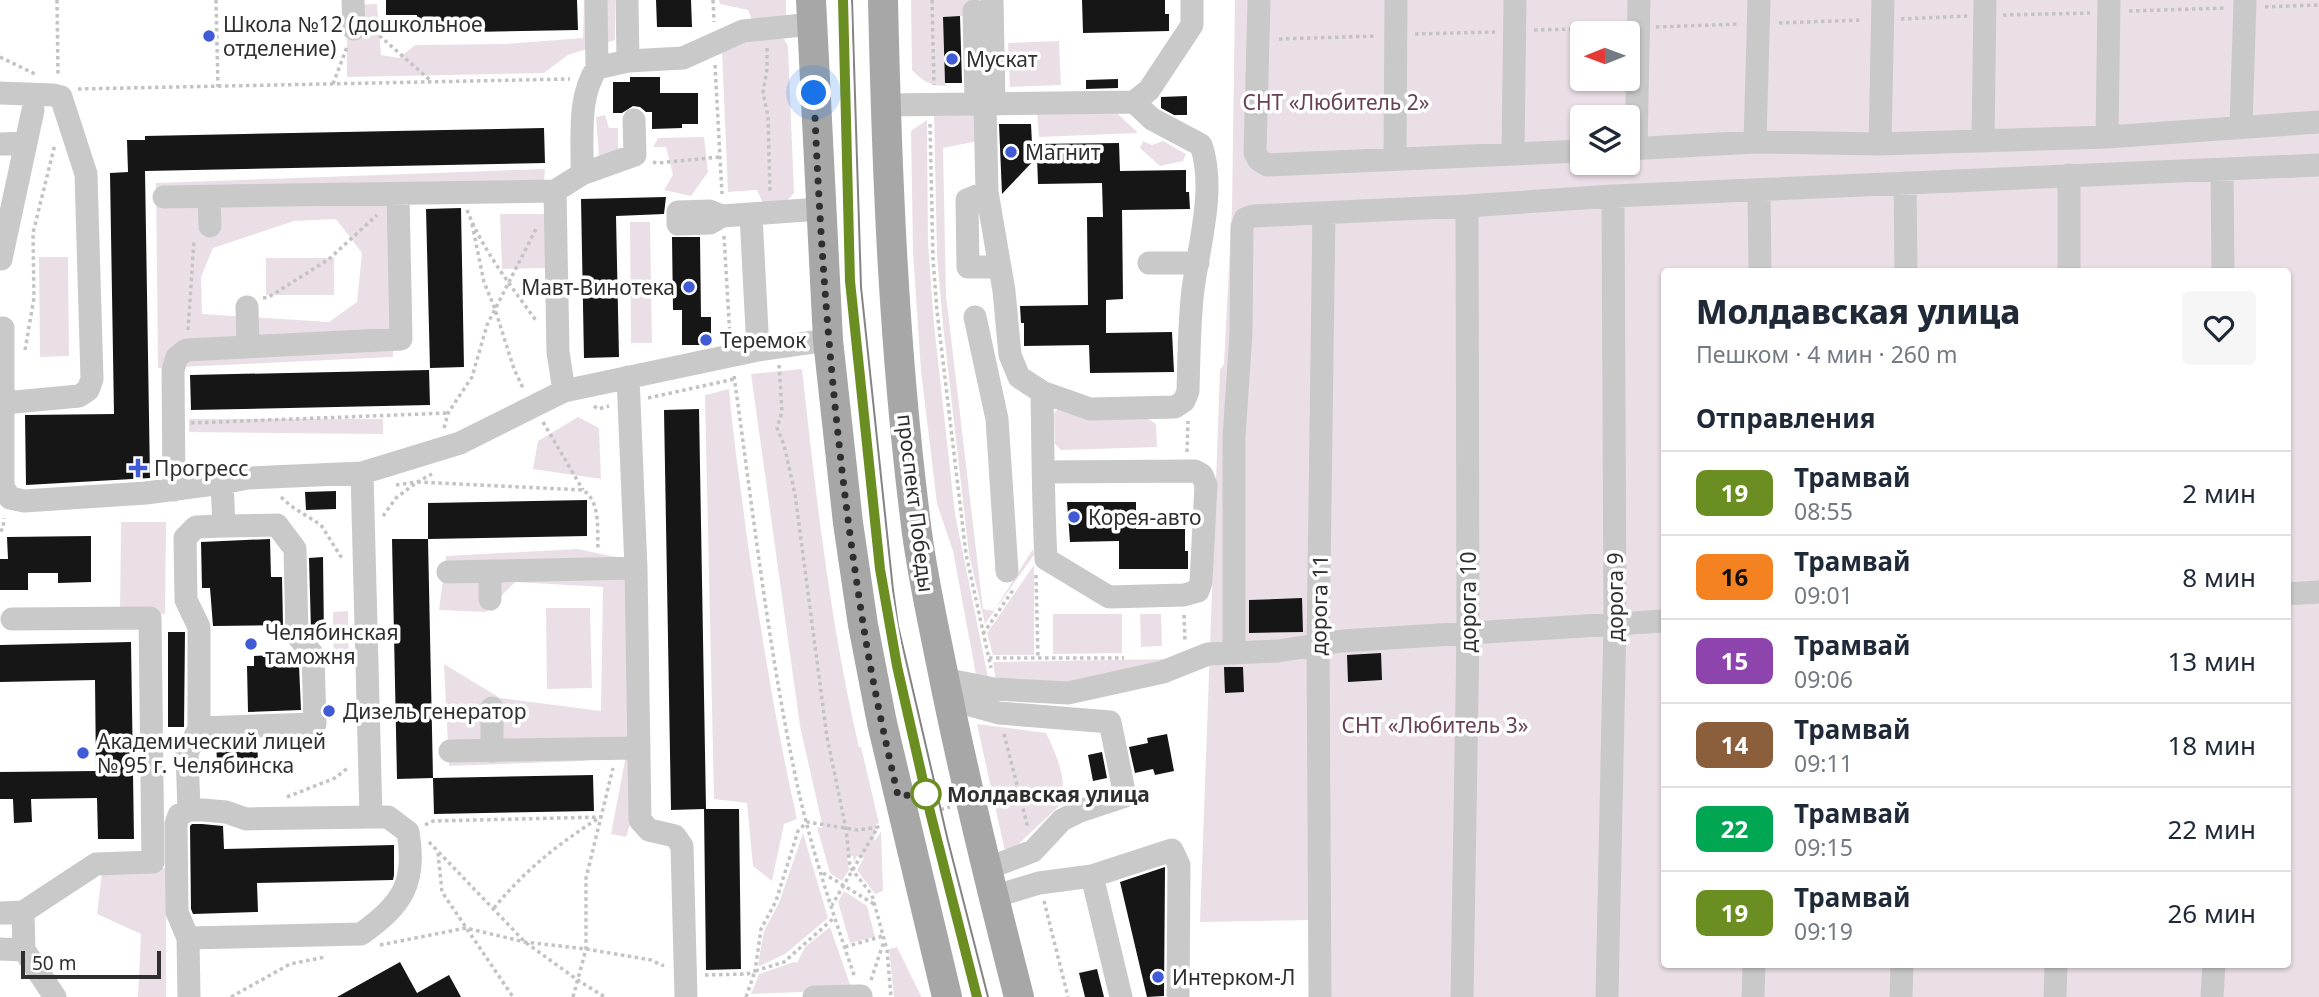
<!DOCTYPE html>
<html lang="ru">
<head>
<meta charset="utf-8">
<style>
	:root { --surface:#fff; --page:#f6f6f7; --text:#1f2937; --muted:#747a83; --line:#e0e1e3 }
	body { margin:0; font-family:"Noto Sans",sans-serif; background:var(--page); color:var(--text); height:100vh; display:flex; flex-direction:column; font-size:26px; white-space:nowrap }
	* { box-sizing:border-box; margin:0 }
	p { font-size:23px; color:var(--muted) }
	.icon { flex:none; width:38px; height:38px; fill:none; stroke:currentColor; stroke-width:2; stroke-linecap:round; stroke-linejoin:round }
	.map { position:relative; flex:1; overflow:hidden }
	.sheet { position:absolute; left:1661px; top:268px; width:630px; height:700px; display:flex; flex-direction:column; background:var(--surface); border-radius:7px; box-shadow:0 2px 5px #0004 }
	.sheet>* { flex:none }
	.badge { padding:0 14px; border-radius:10px; font-size:24px; line-height:46px }
	.needle { width:46px; rotate:269deg }
	.fabs { position:absolute; left:1570px; top:21px; display:grid; gap:14px }
	.fabs a { display:grid; place-items:center; width:70px; height:70px; border-radius:7px; background:var(--surface); box-shadow:0 2px 5px #0004; font-size:35px }
	.scale { position:absolute; left:21px; bottom:18px; width:140px; box-sizing:border-box; padding-left:7px; border:4px solid #2f2f2f; border-top:0; font-size:19px; line-height:24px; white-space:nowrap; color:#2f2f2f; -webkit-text-stroke:5px #fff; paint-order:stroke }
	.you { position:absolute; width:35px; height:35px; margin:-18px; border:5px solid #fff; border-radius:50%; background:#1a73e8; box-shadow:0 0 0 10px #1a73e833 }
	.map>.badge { position:absolute; translate:-50% -50%; box-shadow:0 0 0 4px #fff }
	h2 { padding:0 35px; font-size:26px; line-height:63px }
	.round { display:grid; place-items:center; flex:none; width:74px; height:74px; border-radius:7px; background:var(--page) }
	.overview { display:flex; align-items:center; justify-content:space-between; height:119px; padding:0 35px }
	h1 { font-size:33px; font-weight:800; line-height:52px }
	ul { padding:0; list-style:none }
	li { display:flex; align-items:center; gap:21px; height:84px; padding:0 35px; border-top:2px solid var(--line) }
	li div { flex:1 }
	li b { display:block; font-size:26px }
	li em { font-style:normal }
	li .badge { min-width:77px; font-weight:700; text-align:center }
	.map>svg:first-child { display:block }
</style>
</head>
<body>
<div class="map">
<svg width="2319" height="997" viewBox="0 0 2319 997">
	<rect width="100%" height="100%" fill="#fff"/>
	<!-- green -->
	<path fill="#ebdfe7" fill-rule="evenodd" d="M584 0H615V40L568 55 544 73 347 77V5L377 4 381 55 399 58 415 45 506 44 583 38Z
		M719 0H786V15L752 20 748 10 720 4Z
		M911 0H988V24L962 16 943 17 945 83 947 86C930 86 924 82 912 70Z
		M1235 0H2319V997H1312V920L1200 922 1220 370 1224 364 1232 208ZM1582 33H1628V79H1582ZM1582 117H1628V163H1582ZM1664 271H2287V964H1664Z
		M776 37 784 39 788 46 794 193 786 202 763 203 757 190 728 192 722 51 730 44Z
		M1059 41 1061 85 1010 87 1008 43Z
		M972 112 979 120 978 141 943 148 946 295 983 609 994 611 1033 549 1034 555 985 624 969 554 943 325 937 255 934 116Z
		M1037 112 1117 113 1138 133 1039 137Z
		M605 115 609 128H618V151L599 157 596 117Z
		M927 120 928 243 934 324 955 514 989 682 977 680 953 551 937 504 921 371 913 252 911 131Z
		M704 137 708 172 691 196 664 190 673 175 666 147H653L658 138Z
		M1143 141 1152 145 1163 141 1186 154 1183 161 1160 166 1140 148Z
		M545 169 544 182 391 189 393 357 158 368 156 183ZM336 219 362 253 357 302 329 322 202 314 201 277 213 248 294 221Z
		M500 214H547L548 268 502 269Z
		M630 222H650L652 343H631Z
		M39 257H68L69 356 40 357Z
		M266 258H334V295H266Z
		M802 369C816 495 830 623 859 747H861L879 823 876 824 874 841 881 832 883 891 875 894 857 870 864 858 857 856 854 862 853 856 847 855 849 870 842 881 830 873 817 827 823 828 800 726 751 374Z
		M729 389C733 439 741 488 747 538 761 632 776 726 797 819L784 824 772 881 753 866 747 803 714 799 705 395Z
		M1061 406 1142 415 1156 424 1157 447 1061 450 1055 444 1054 413Z
		M578 417 599 428 601 479 533 469 538 441Z
		M189 419H383V434L189 432Z
		M121 522H166L165 614 120 613Z
		M577 549 646 563V776L626 837 611 834 626 755 581 761 449 766 444 664 500 698 601 711 603 587 515 582 485 612 439 610 446 556Z
		M1034 565V655H993L987 633Z
		M546 608H590L592 688 547 689Z
		M348 611 349 662H334L333 612Z
		M1053 614H1122V653L1053 654Z
		M1140 614H1161L1162 646 1141 647Z
		M1171 659 1063 686 996 682 993 662Z
		M977 724 1046 733C1056 753 1070 785 1059 806L1006 856Z
		M803 833 828 918 785 954 760 966 758 965 764 931 779 903Z
		M166 868V997H138L141 934 97 914 102 872Z
		M844 891 867 906 875 937 850 943 838 902Z
		M830 927 852 990 751 994 759 974 794 962 797 963 805 947Z
		M897 947 921 996V997H894L889 949Z"/>
	<!-- building -->
	<path fill="#161616" d="M386 0H577L578 30 418 33 417 15H386Z
		M656 0H691L692 27H657Z
		M1082 0H1165V14H1169V31L1083 33Z
		M960 16 962 83H945L943 17Z
		M630 77H660V93H698V124H682V128L652 129V112H646L640 107 633 106 622 113H613V82H630Z
		M1118 79V88L1086 89V80Z
		M1187 96V115H1174L1161 108V97Z
		M999 124H1031L1032 144 1119 143 1120 171 1186 170V192H1189L1190 209 1122 210 1123 299 1106 300V333L1172 332 1174 372 1090 373 1089 345 1024 346V323H1021L1020 306 1088 305 1087 217H1103L1102 183 1038 184 1037 157 1002 194Z
		M544 128 545 163 145 171 150 478 26 485 25 415 114 414 110 173 128 172 127 140H145V136Z
		M666 197 664 214 616 216 619 357 584 358 581 199Z
		M461 208 464 367 430 368 426 209Z
		M672 237H700L701 317H711V345H682V310H673Z
		M429 370 430 405 191 410 190 375Z
		M699 409 706 809H739L741 969 706 970 704 809 671 810 664 410Z
		M336 491V509L306 510 305 492Z
		M587 500V536L428 539V503Z
		M1067 502H1136V529H1185V551H1188V569H1119V541L1070 542Z
		M91 536V582L58 583V573H28V590H0V559H8L7 537Z
		M270 539 271 577H282L283 625 213 626 210 588H202L201 542Z
		M392 539H428L433 778 397 779Z
		M323 557 324 637H317L311 630 309 558Z
		M1302 598 1303 632 1249 633V600Z
		M168 632H185L184 727H168Z
		M131 642 134 839H98L97 798 31 799 32 822 14 823 13 799H0V772L96 771 95 680 0 682V645Z
		M1381 653 1382 680 1348 682 1347 655Z
		M272 655 273 666 299 665 301 710 248 712 247 666H254V656Z
		M1224 667H1243L1244 692 1225 693Z
		M1167 734 1174 771 1155 775 1153 769 1135 773 1129 747 1148 743 1147 738Z
		M257 743 258 760 217 761 216 744Z
		M1102 752 1107 778 1093 781 1088 755Z
		M593 775 594 811 434 814 433 778Z
		M202 824 223 826 224 849 394 845V875L393 880 257 883 258 912 193 914 191 909 190 826 192 824Z
		M1165 867 1164 996 1147 997 1120 882Z
		M400 962 417 993 449 975 461 997H337Z
		M1097 969 1104 997H1085L1079 973Z"/>
	<g fill="none" stroke-linecap="round" stroke-linejoin="round">
		<!-- path -->
		<path stroke="#c3c3c3" stroke-width="3.5" stroke-dasharray="3.5 3.5" stroke-linecap="butt" d="M57 0 58 75
			M216 0 218 87
			M713 0 714 22
			M932 0 934 85
			M2265 7 2319 5
			M2129 11 2226 8
			M2003 15 2090 13
			M1901 19 1967 16
			M1779 23 1862 20
			M1656 27 1740 24
			M1534 30 1617 28
			M374 31 431 81
			M1415 34 1495 32
			M1279 39 1376 36
			M767 48V69L763 93 768 116 770 193
			M0 57 35 74
			M715 65 722 194
			M333 84 347 47
			M78 89 570 79
			M930 124 933 259 937 311 966 554 991 668
			M653 162 657 163 720 157
			M467 210C483 251 512 287 537 322
			M472 224 484 282 495 309 514 369 523 388
			M724 236 730 337
			M263 298 269 297 329 259 377 215
			M188 330 194 240
			M25 350 34 298 33 233 55 144
			M779 365 782 412 777 428 784 445 795 494 827 737 846 829 850 867 872 895 887 950 891 997
			M734 376C753 511 768 646 796 779 810 846 833 913 855 978
			M648 398 735 379
			M594 406 598 409 609 406
			M543 422 583 490
			M191 423 448 413
			M444 428 448 413 472 377 487 325 536 229
			M1187 452 1188 421
			M396 485 417 482 432 474
			M281 497 291 506 321 525 343 560
			M383 516 396 498 417 482 583 490C601 502 597 529 598 550
			M0 531 3 529 4 518
			M1036 575 1038 659
			M1184 615 1185 642
			M983 634 1013 590
			M989 658H1124
			M1004 734 1028 828
			M994 794 1017 788
			M287 797 335 778 349 767
			M927 813 950 807
			M425 825 433 821 601 817
			M429 842 525 942 579 981 605 997
			M438 853 442 892 513 997
			M823 873 874 904
			M1044 901 1068 997
			M494 908C524 871 559 843 599 818
			M380 945 466 928 525 942 586 949 651 960 664 966
			M845 947 883 936
			M705 975 747 974 755 971 761 929 776 901 798 831 807 822 858 830 878 827 832 905
			M871 980 884 941
			M231 997 290 964 325 957
			M573 997 586 949V878L613 768
			M746 997 755 971 784 962 835 917"/>
		<!-- minor -->
		<path stroke="#c9c9c9" stroke-width="23" d="M353 0 354 29
			M596 0 597 68
			M627 0 628 61
			M992 0 994 103
			M1259 0 1255 153 1259 160 1267 165 1582 151
			M974 11 976 104
			M0 93 53 95 61 97 86 174 92 379 88 390 79 396 4 403
			M1134 102 1149 90 1192 25V0
			M985 104 987 192 1004 291 1010 355 1019 377 1042 392C1043 448 1043 504 1046 559L1109 597 1184 595 1198 591 1201 582 1206 485 1202 475 1195 471 1044 472
			M885 105 1134 102 1152 119 1201 145C1216 188 1199 245 1193 289 1189 323 1189 357 1188 391L1184 401 1175 407 1090 409 1042 392
			M2241 126 2245 0
			M2107 137 2109 0
			M1983 140 1985 0
			M1755 142 1759 0
			M0 144 25 143
			M1880 144 1883 0
			M1628 149 1755 142 1880 144 2107 137 2319 122
			M1636 149 1639 0
			M1513 152 1515 0
			M1395 159 1396 0
			M2222 169 2223 271
			M582 174 635 155 634 120
			M2069 175V271
			M1905 183 1906 271
			M1759 191 1760 271
			M987 192 967 200 968 267H1000
			M164 197 555 191
			M209 197 210 226
			M751 215 758 350
			M722 216 709 211 678 212V224L710 223 722 216 820 209
			M1 259 33 110
			M1149 263H1198
			M247 307 248 346
			M975 317 997 419 1007 571
			M3 328V487L10 498 24 501 146 493 222 483 248 478 362 473 460 443 564 391 758 350 828 340
			M628 377 636 568 640 820 649 830 675 836 682 846 686 997
			M564 391 558 352 555 191 582 174C583 140 577 97 597 68L628 61 683 58 743 31 812 24
			M174 490 173 370 177 357 186 350 401 339 398 195
			M490 571V599
			M448 572 636 568
			M2287 594 2319 592
			M1234 653V437L1241 333 1242 227 1245 219 1253 216 1467 206 1613 196 2319 165
			M944 679 994 689 1068 693 1163 672 1208 654 1278 651 1342 641 1664 621
			M948 699 999 713 1110 722 1125 796 1080 811 1062 820 1033 851 986 869
			M199 728 315 724 313 655 297 635 295 549 277 525 224 526
			M450 751 639 748
			M492 751V708
			M189 810 187 753 199 728V627L186 600 185 538 196 527 224 526 222 483
			M1092 876 1172 850 1179 865 1178 997
			M993 897 1039 883 1092 876 1121 997
			M23 912 24 950 55 997
			M0 913 23 912 96 864 153 862 150 618 12 619
			M188 938 361 934C402 905 417 883 408 832L388 817H371
			M0 949 24 950
			M189 997 188 938 177 912 176 824 179 815 189 810H203L226 812 246 819 371 817 362 473
			M814 997 861 996
			M1320 997 1318 645 1324 213
			M1462 997 1468 633 1467 206
			M1607 997 1615 622 1613 196
			M1753 997 1754 964
			M1901 997 1902 964
			M2055 997 2056 964
			M2212 997 2214 964"/>
		<!-- major -->
		<path stroke="#a7a7a7" stroke-width="30" d="M811 0 828 340 848 523 863 625 882 723 947 997
			M883 0C887 179 894 355 917 533 923 578 933 623 942 668 964 778 991 888 1019 997"/>
		<!-- tram -->
		<path stroke="#848484" stroke-width="2" d="M852 0 861 287 893 590 898 626 948 841 988 997
			M848 248 852 311 883 590
			M915 744 965 951"/>
	</g>
	<g fill="none" stroke-linecap="round" stroke-linejoin="round">
		<!-- line casing -->
		<g stroke="#fff" stroke-width="16">
			<path id="line" d="M843 0 850 281 880 569 897 666 930 812 977 997"/>
		</g>
		<!-- line -->
		<use href="#line" stroke="#6b8e23" stroke-width="10"/>
		<!-- walk -->
		<path stroke="#2f2f2f" stroke-width="7" stroke-dasharray="0 12.6" d="M814 93C821 271 835 448 863 623 872 681 885 739 898 796L926 794"/>
	</g>
	<!-- markers -->
	<g fill="#415bd7" stroke="#fff" stroke-width="2.5">
		<circle cx="209" cy="36" r="7"/>
		<circle cx="952" cy="59" r="7"/>
		<circle cx="1011" cy="152" r="7"/>
		<circle cx="689" cy="287" r="7"/>
		<circle cx="706" cy="340" r="7"/>
		<path d="M134.5 457.5h7v7h7v7h-7v7h-7v-7h-7v-7h7z"/>
		<circle cx="1074" cy="517" r="7"/>
		<circle cx="251" cy="644" r="7"/>
		<circle cx="329" cy="711" r="7"/>
		<circle cx="83" cy="753" r="7"/>
		<circle cx="1158" cy="977" r="7"/>
	</g>
	<circle fill="#fff" stroke="#6b8e23" stroke-width="3.5" cx="926" cy="794" r="14"/>
	<g text-anchor="middle" dominant-baseline="central" stroke-width="7" stroke-linejoin="round" paint-order="stroke">
		<!-- poi labels -->
		<g font-size="21" fill="#2f2f2f" stroke="#fff" text-anchor="start">
			<text x="223" y="24">Школа №12 (дошкольное<tspan x="223" dy="24">отделение)</tspan></text>
			<text x="966" y="59">Мускат</text>
			<text x="1025" y="152">Магнит</text>
			<text x="675" y="287" text-anchor="end">Мавт-Винотека</text>
			<text x="720" y="340">Теремок</text>
			<text x="154" y="468">Прогресс</text>
			<text x="1088" y="517">Корея-авто</text>
			<text x="265" y="632">Челябинская<tspan x="265" dy="24">таможня</tspan></text>
			<text x="343" y="711">Дизель генератор</text>
			<text x="97" y="741">Академический лицей<tspan x="97" dy="24">№ 95 г. Челябинска</tspan></text>
			<text x="1172" y="977">Интерком-Л</text>
		</g>
		<!-- park labels -->
		<g font-size="21" fill="#684057" stroke="#fff">
			<text x="1336" y="102">СНТ «Любитель 2»</text>
			<text x="1435" y="725">СНТ «Любитель 3»</text>
		</g>
		<!-- street labels -->
		<g font-size="21" fill="#2f2f2f" stroke="#fff">
			<text transform="translate(916 503) rotate(83)">проспект Победы</text>
			<text transform="translate(1615 597) rotate(-90)">дорога 9</text>
			<text transform="translate(1468 602) rotate(-90)">дорога 10</text>
			<text transform="translate(1319 605) rotate(-89)">дорога 11</text>
		</g>
		<!-- stop labels -->
		<g font-size="21" font-weight="bold" fill="#2f2f2f" stroke="#fff" text-anchor="start">
			<text x="947" y="794">Молдавская улица</text>
		</g>
	</g>
</svg>
<div class="fabs">
<a><svg class="needle" viewBox="-14 -14 28 28"><path d="M0-13l5 13h-10z" fill="#e53935"/><path d="M0 13l5-13h-10z" fill="#747a83"/></svg></a>
<a><svg class="icon" aria-label="layers" viewBox="0 0 24 24"><path d="M12 4l9 5-9 5-9-5zM3 14l9 5 9-5"/></svg></a>
</div>
<div class="scale">50 m</div>
<div class="you" style="left:814px;top:93px"></div>
<section class="sheet">
<div class="overview"><div><h1>Молдавская улица</h1><p>Пешком · 4 мин · 260 m</p></div><a class="round"><svg class="icon" aria-label="heart" viewBox="0 0 24 24"><path d="M12 20l-8-8c-3-5 5-10 8-4 3-6 11-1 8 4z"/></svg></a></div>
<h2>Отправления</h2>
<ul>
<li><span class="badge" style="background:#6b8e23;color:#fff">19</span><div><b>Трамвай</b><p>08:55</p></div><em>2 мин</em></li>
<li><span class="badge" style="background:#f58220;color:#111">16</span><div><b>Трамвай</b><p>09:01</p></div><em>8 мин</em></li>
<li><span class="badge" style="background:#8e44ad;color:#fff">15</span><div><b>Трамвай</b><p>09:06</p></div><em>13 мин</em></li>
<li><span class="badge" style="background:#8b5e3c;color:#fff">14</span><div><b>Трамвай</b><p>09:11</p></div><em>18 мин</em></li>
<li><span class="badge" style="background:#00a651;color:#fff">22</span><div><b>Трамвай</b><p>09:15</p></div><em>22 мин</em></li>
<li><span class="badge" style="background:#6b8e23;color:#fff">19</span><div><b>Трамвай</b><p>09:19</p></div><em>26 мин</em></li>
</ul>
</section>
</div>
</body>
</html>
